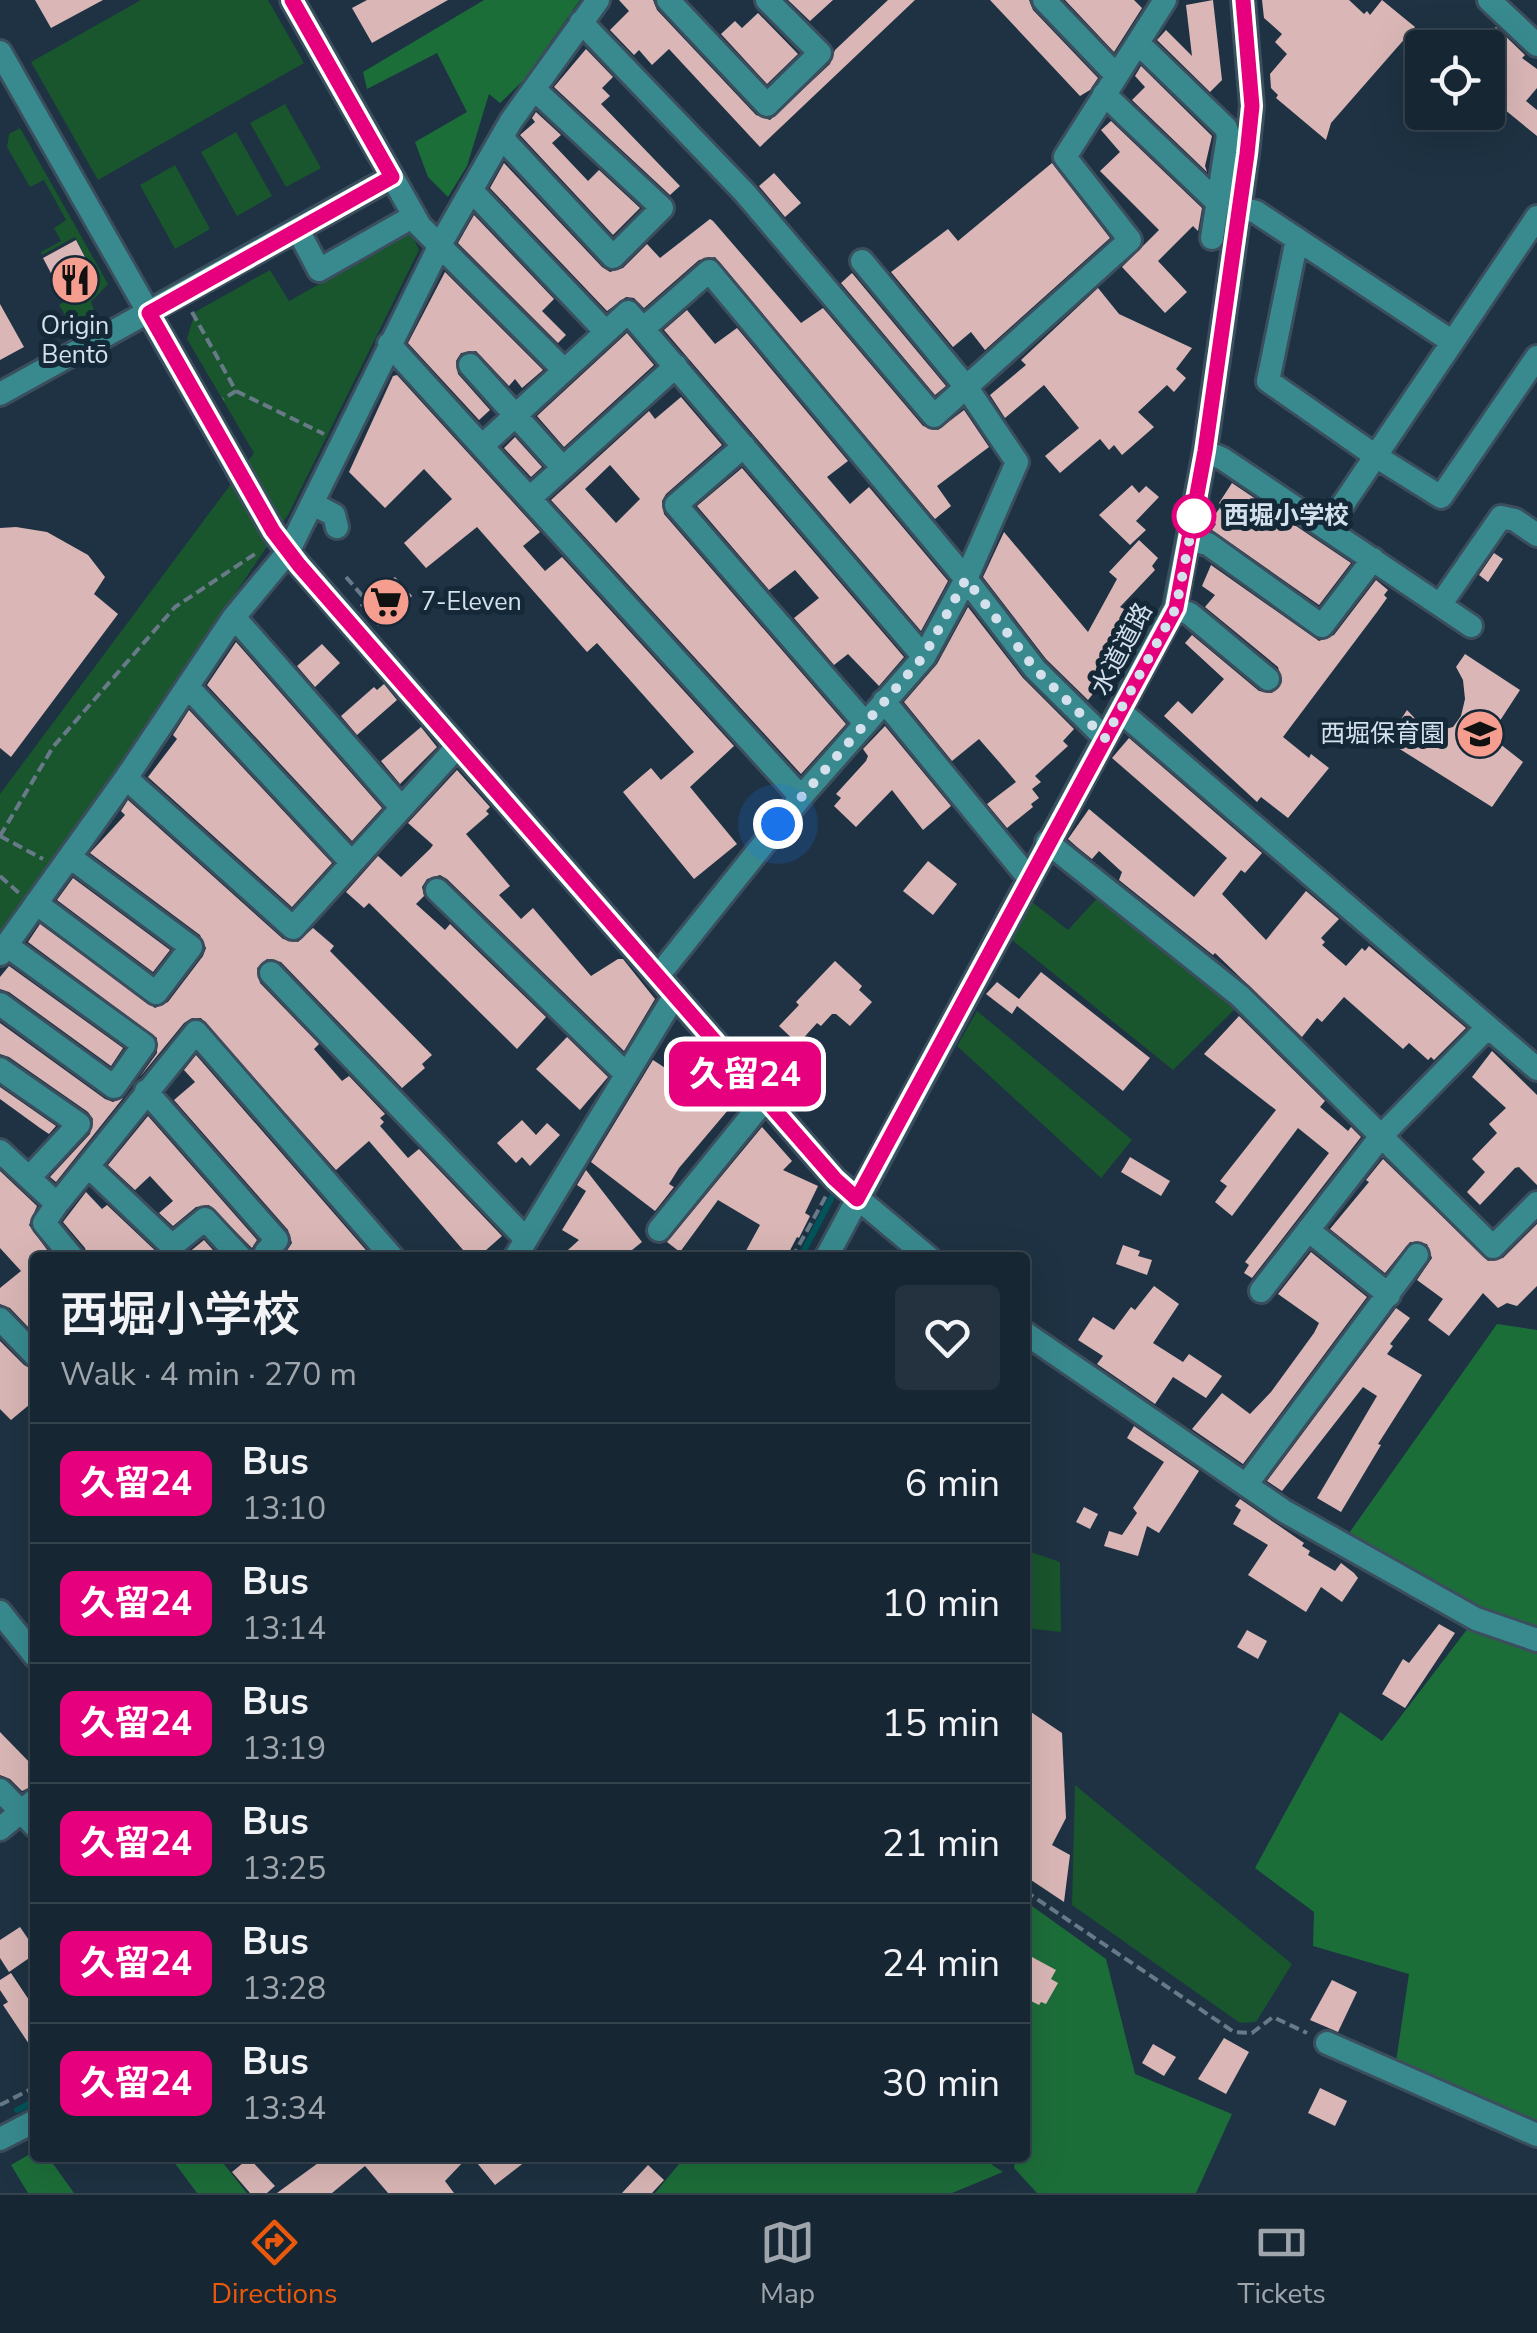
<!DOCTYPE html>
<html lang="en">
<head>
<meta charset="utf-8">
<style>
	:root { --surface:#162632; --page:#23323e; --text:#f1f3f6; --muted:#9ea5ac; --line:#35434d; --accent:#ea580c }
	body { margin:0; font-family:"Nunito Sans","Noto Sans JP",sans-serif; background:var(--page); color:var(--text); height:100vh; display:flex; flex-direction:column; font-size:38px; white-space:nowrap }
	* { box-sizing:border-box; margin:0 }
	p { font-size:32px; color:var(--muted) }
	.icon { flex:none; width:55px; height:55px; fill:none; stroke:currentColor; stroke-width:2; stroke-linecap:round; stroke-linejoin:round }
	.map { position:relative; flex:1; overflow:hidden }
	.details { position:absolute; left:30px; top:1252px; width:1000px; height:910px; display:flex; flex-direction:column; background:var(--surface); border-radius:10px; box-shadow:0 10px 40px #0002,0 0 0 2px var(--line) }
	.details>* { flex:none }
	.badge { padding:0 20px; border-radius:15px; font-size:35px; line-height:65px }
	.fabs { position:absolute; left:1405px; top:30px; display:grid; gap:20px }
	.fabs a { display:grid; place-items:center; width:100px; height:100px; border-radius:10px; background:var(--surface); box-shadow:0 10px 40px #0002,0 0 0 2px var(--line); font-size:50px }
	.you { position:absolute; width:50px; height:50px; margin:-25px; border:8px solid #fff; border-radius:50%; background:#1a73e8; box-shadow:0 0 0 15px #1a73e833 }
	.map>.badge { position:absolute; translate:-50% -50%; box-shadow:0 0 0 5px #fff }
	.round { display:grid; place-items:center; flex:none; width:105px; height:105px; border-radius:10px; background:var(--page) }
	.overview { display:flex; align-items:center; justify-content:space-between; height:170px; padding:0 30px }
	h1 { font-size:48px; font-weight:600; line-height:75px }
	ul { padding:0; list-style:none }
	li { display:flex; align-items:center; gap:30px; height:120px; padding:0 30px; border-top:2px solid var(--line) }
	li div { flex:1 }
	li b { display:block; font-size:38px }
	li em { font-style:normal }
	li .badge { min-width:110px; font-weight:700; text-align:center }
	.dock { display:flex; justify-content:space-around; align-items:center; height:140px; border-top:2px solid var(--line); background:var(--surface); font-size:28px; color:var(--muted) }
	.dock a { display:grid; justify-items:center; gap:5px }
	.dock .active { color:var(--accent) }
	.map>svg:first-child { display:block }
</style>
</head>
<body>
<div class="map">
<svg width="1537" height="2193" viewBox="0 0 1537 2193">
	<rect width="100%" height="100%" fill="#1e3243"/>
	<!-- green -->
	<path fill="#19552d" d="M141 0H268L304 63 98 180 31 62Z
		M285 104 321 168 286 187 250 123Z
		M20 128 108 284 91 302 97 318 60 339 53 326 67 318 59 305 98 281 75 237 42 255 41 252 61 241 54 228 66 220 44 180 30 187 7 147 9 134Z
		M236 132 272 196 237 216 201 152Z
		M175 165 210 229 175 249 140 185Z
		M411 233 419 250 288 515 0 945V794L254 453 187 339 195 312 270 270 289 301Z
		M1102 893 1235 1009 1173 1070 1012 940 1032 902 1068 930Z
		M977 1011 1132 1140 1101 1178 957 1046Z
		M1025 1550 1060 1562 1061 1632 1025 1628Z
		M1075 1785 1292 1964 1256 2022 1240 2023 1072 1905Z"/>
	<!-- forest -->
	<path fill="#1c6e39" d="M484 0H580L523 81 500 103 489 94 467 166 448 197 428 177 415 142 467 112 437 53 367 89 363 72Z
		M1497 1324 1537 1330V2129L1394 2075 1409 1974 1313 1946 1314 1912 1255 1868 1340 1712 1382 1741 1475 1619 1342 1543Z
		M1025 1901 1106 1959 1135 2074 1232 2114 1196 2193H1037L1014 2168 1016 2158H1025C1025 2130 1031 2091 1025 2067Z
		M35 2151V2158H49L74 2193H28L11 2165Z
		M171 2158H219L247 2193H197Z
		M684 2158H982L1003 2172 952 2193H655Z"/>
	<g fill="none" stroke-linecap="round" stroke-linejoin="round">
		<!-- stream -->
		<path stroke="#015459" stroke-width="6" d="M800 1258 832 1197
			M17 2110 35 2101"/>
	</g>
	<!-- building -->
	<path fill="#dab7b6" fill-rule="evenodd" d="M35 0H103L51 28Z
		M367 0H448L372 43 352 8Z
		M619 0H653L657 10 756 115 770 120 830 64 835 50 888 0H915L760 147 669 49 652 65 639 50 634 55 610 30 629 11Z
		M788 0H833L810 21Z
		M990 0H1029L1033 10 1098 78 1090 90 1080 96Z
		M1065 0H1134L1142 8 1114 52Z
		M1213 0 1222 80 1210 92 1157 40 1166 30 1192 56 1186 5Z
		M1262 0H1349L1364 14 1367 11 1370 15 1382 0 1415 27 1331 123 1326 140 1276 98 1278 95 1271 88 1270 74 1287 54 1275 42 1282 34 1264 18Z
		M758 13 798 54 767 84 721 34 735 21 742 28Z
		M1496 27 1525 55 1522 58 1537 69V88L1526 101 1537 110V136L1488 96V48H1467L1485 29 1489 33Z
		M586 49 613 77 602 88 610 96 601 104 680 186 670 195 554 87Z
		M1141 66 1212 136 1205 166 1207 172 1132 100 1145 87 1135 76Z
		M536 112 561 135 552 143 588 181 599 170 640 208 613 235 520 135 535 122 532 118Z
		M1111 121 1202 208 1198 231 1193 226 1158 261 1187 292 1165 313 1122 267 1159 230 1100 171 1120 152 1101 130Z
		M504 163 602 267 610 272 623 268 647 244 660 258 710 219 713 221 801 323 823 308 923 426 938 430 964 410 989 447 937 486 951 506 935 519 715 257 699 260 644 308 634 298 626 297 607 311 490 188Z
		M1052 163 1110 238 985 350 971 332 953 347 891 272 948 229 958 241Z
		M774 173 801 203 785 217 759 186Z
		M474 215 554 299 542 311 566 335 558 343 458 243Z
		M76 240 97 280 64 298 43 258Z
		M445 272 543 370 522 388 515 379 509 386 476 351 461 353 456 361 458 374 490 410 479 420 408 343Z
		M852 273 946 386 935 395 841 283Z
		M1098 288 1119 314 1192 348 1176 369 1186 378 1174 392 1167 385 1138 412 1154 427 1122 455 1114 445 1109 450 1100 439 1060 473 1045 456 1079 428 1044 385 1005 418 990 395 1026 365 1021 360Z
		M0 304 24 347 0 360Z
		M687 310 715 344 737 328 848 461 827 477 850 504 869 487 948 581 921 631 664 330Z
		M627 333 654 365 564 447 537 416Z
		M397 375 540 532 523 546 545 571 562 557 734 746 690 787 737 844 694 879 623 792 651 768 661 780 694 752 597 643 587 652 477 527 426 568 404 543 452 499 424 469 385 508 349 472 393 376Z
		M681 397 722 445 666 494 662 501 664 514 846 724 801 774 551 500 649 411 655 419ZM610 465 640 499 616 523 585 489Z
		M515 437 542 467 531 477 504 448Z
		M742 468 904 657 879 686 848 654 834 665 794 618 819 598 795 570 769 590 697 506Z
		M1232 483 1351 563 1319 605 1212 530 1216 524 1211 520 1222 505 1219 503Z
		M1132 485 1139 493 1146 486 1159 497 1136 521 1146 530 1130 545 1099 515Z
		M16 527 47 532 88 555 105 577 94 594 118 614 11 757 0 748V528Z
		M1004 532 1088 632 1117 579 1109 572 1139 540 1158 558 1152 566 1155 570 1120 607 1134 614 1103 681 1088 700 1046 659 983 577Z
		M1494 553 1503 559 1488 582 1479 575Z
		M1211 565 1319 641 1334 635 1376 580 1388 590 1384 595 1387 598 1377 612 1283 737 1309 758 1311 754 1329 768 1288 818 1261 797 1257 802 1164 716 1178 701 1192 714 1224 679 1185 643 1192 635 1259 691 1272 693 1282 682 1278 667 1205 607 1215 595 1202 586Z
		M395 577 412 596 378 626 360 605Z
		M968 607 1023 678 1074 729 1063 741 1068 746 1035 776 1041 782 1032 789 1039 798 1031 804 1033 807 1007 828 987 804 1016 782 1000 763 979 739 952 761 904 702 937 664Z
		M236 642 382 808 352 841 207 685Z
		M322 644 340 663 315 687 297 666Z
		M1465 654 1520 690 1490 736 1523 762 1492 807 1387 741 1407 710 1423 727 1433 732 1453 727 1461 716 1465 699 1463 680 1456 667Z
		M384 684 397 700 357 735 341 716 374 687 377 690Z
		M189 710 332 863 292 907 148 777 177 739 173 735Z
		M885 726 951 806 923 830 892 790 856 827 834 806 841 798 836 794 866 761 868 756 863 749Z
		M421 727 437 747 400 784 381 761Z
		M1129 738 1262 853 1245 873 1241 870 1222 894 1266 940 1306 891 1339 919 1321 938 1325 942 1322 945 1346 966 1362 948 1365 951 1369 946 1466 1028 1434 1060 1431 1057 1428 1060 1409 1043 1403 1049 1344 997 1322 1022 1317 1018 1302 1037 1215 953 1213 955 1119 880 1122 872 1099 851 1092 859 1077 847 1068 839 1089 809 1194 897 1227 858 1112 758Z
		M457 770 490 807 486 811 489 814 466 834 510 886 499 895 521 919 533 908 591 976 618 959H623L655 999 624 1051 447 879 440 875 427 879 422 887 424 896 416 904 445 930 450 924 546 1017 517 1049 369 903 364 908 346 892 378 856 401 877 430 849 433 845 408 823Z
		M128 800 283 939 298 942 313 928 334 946 330 951 432 1055 422 1064 425 1068 402 1088 281 962 267 959 257 968 260 983 319 1044 314 1049 342 1081 349 1076 385 1114 380 1118 384 1122 380 1126 408 1158 419 1149 502 1236 477 1258H470L369 1141 336 1170 201 1018H192L184 1023 139 1078 157 1053V1038L28 942 40 924 155 1008 168 1002 203 956 206 948 200 935 90 853 125 815 121 811Z
		M928 861 957 884 933 915 903 891Z
		M73 878 170 950 153 972 57 900Z
		M835 961 862 986 859 990 872 1002 850 1026 836 1014H832L821 1026 817 1023 798 1044 779 1026 799 1005 796 1002Z
		M9 966 123 1048 111 1066 9 992 0 989V977Z
		M1041 972 1150 1058 1123 1091 1017 1006 1012 1014 986 994 997 982 1019 999Z
		M1239 1016 1325 1101 1320 1107 1348 1131 1351 1127 1361 1137 1252 1278 1244 1273 1249 1265 1245 1262 1329 1153 1298 1128 1232 1216 1215 1202 1227 1186 1220 1181 1276 1110 1204 1054Z
		M0 1023 105 1099 113 1102 123 1098 56 1182 50 1177 90 1134 93 1119 88 1112 9 1057 0 1054Z
		M567 1037 608 1077 580 1110 536 1069Z
		M1492 1051 1537 1095V1185L1519 1167 1515 1168 1480 1205 1467 1192 1485 1172 1472 1159 1497 1133 1489 1124 1506 1108 1472 1077Z
		M196 1055 365 1249 372 1258H291L286 1252 292 1243 288 1230 174 1100 195 1082 184 1070Z
		M653 1060 673 1073 677 1068 700 1082 713 1065 724 1075 722 1078 727 1082 725 1085 740 1096 679 1168 669 1184 674 1187 655 1211 591 1162Z
		M0 1087 56 1126 49 1134 40 1128 0 1099Z
		M148 1116 257 1240 252 1248 209 1205 196 1207 173 1226 159 1213 173 1201 150 1176 135 1190 108 1165Z
		M522 1120 536 1135 547 1123 560 1135 530 1166 522 1157 516 1163 497 1143Z
		M762 1127 792 1161 783 1170 818 1186 805 1213 810 1216 799 1238 797 1237 786 1258H742L760 1225 718 1200 680 1252 667 1242Z
		M1130 1157 1170 1181 1161 1196 1121 1172Z
		M1383 1159 1488 1261 1503 1258 1537 1224V1286L1517 1306 1507 1303 1498 1308 1483 1293 1449 1336 1428 1320 1443 1299 1417 1280 1432 1258 1427 1244 1410 1242 1385 1273 1330 1229 1369 1182 1366 1180Z
		M586 1170 642 1242 622 1258H559L579 1240 562 1230 586 1191 577 1185Z
		M0 1171 37 1206 29 1225 53 1258H35V1325L30 1329 10 1308 0 1304V1288L21 1271 0 1248Z
		M86 1192 102 1209 107 1205 163 1258H88L85 1248 63 1222Z
		M204 1240 220 1258H182Z
		M1123 1245 1140 1251 1138 1256 1152 1260 1147 1275 1116 1264Z
		M1311 1252 1367 1297 1243 1464 1192 1429 1222 1393 1250 1414 1271 1392 1314 1333 1319 1323 1278 1294Z
		M1154 1286 1179 1304 1153 1343 1183 1362 1189 1354 1222 1376 1206 1398 1173 1377 1155 1404 1097 1364 1103 1356 1078 1340 1093 1317 1114 1330 1131 1307 1135 1310Z
		M1396 1308 1410 1318 1390 1344 1393 1346 1387 1354 1422 1375 1378 1444 1381 1445 1341 1512 1317 1498 1377 1396 1363 1387 1282 1491 1267 1481Z
		M0 1341 24 1365 35 1371V1400L11 1420 0 1409Z
		M1134 1426 1199 1471 1159 1533 1147 1526 1138 1556 1104 1546 1109 1531 1122 1535 1137 1513 1133 1508 1164 1462 1127 1438Z
		M1240 1499 1304 1543 1302 1546 1310 1551 1308 1555 1335 1571 1341 1563 1354 1573 1358 1578 1342 1602 1321 1587 1306 1612 1248 1575 1268 1545 1233 1524 1241 1510 1235 1506Z
		M1084 1507 1098 1514 1090 1529 1076 1522Z
		M1439 1624 1455 1633 1405 1708 1382 1694 1403 1659 1409 1663Z
		M1247 1630 1267 1641 1258 1659 1237 1647Z
		M1025 1708 1062 1733 1066 1818 1052 1845 1070 1855 1064 1902 1025 1876Z
		M0 1732 35 1768V1785L22 1791 10 1779 0 1775Z
		M20 1927 35 1949V1954L9 1972 0 1958V1940Z
		M1032 1957 1056 1970 1051 1979 1058 1983 1046 2004 1041 2002 1039 2005 1025 1998V1970Z
		M11 1973 35 2009V2053L3 2005 8 2002 0 1990V1980Z
		M1332 1980 1357 1992 1338 2032 1310 2020Z
		M1224 2038 1249 2052 1226 2094 1198 2079Z
		M1153 2044 1176 2057 1164 2076 1142 2063Z
		M1320 2088 1347 2101 1335 2126 1308 2113Z
		M249 2158 275 2186 267 2193H250L232 2172Z
		M325 2158H467L445 2181 454 2193H388L365 2166 332 2193H277Z
		M473 2158H530L495 2185Z
		M648 2165 664 2180 652 2193H622Z"/>
	<g fill="none" stroke-linecap="round" stroke-linejoin="round">
		<!-- minor casing -->
		<g stroke="#3b4e5e" stroke-width="28">
			<path id="minor" d="M292 0 420 226 564 370
				M668 0 767 105 820 53 767 0
				M1044 0 1116 75
				M1489 0 1537 45
				M581 22 744 192 934 416 1130 240 1065 157 1165 0
				M1138 43 1226 128 1228 136 1212 238
				M0 52 273 531 288 552 835 1179 929 1258
				M1104 94 1217 202
				M502 138 613 257 662 208 534 89
				M471 190 606 332
				M1240 207 1256 212 1451 341
				M298 230 319 270 414 216
				M1297 239 1268 381 1377 457 1441 497 1537 357
				M389 344 801 797
				M470 365 563 468
				M0 394 392 177
				M482 446 628 312 643 329
				M744 446 676 505 865 723
				M1205 451 1223 459 1471 626
				M530 498 676 366
				M313 504 334 515 337 527
				M1327 528 1537 217
				M1190 540 1208 544 1322 626 1373 559
				M1440 605 1501 517 1515 520 1537 535
				M1175 608 1190 614 1268 679
				M234 617 400 806
				M924 657 643 329 709 271 966 579 1035 669 1105 738
				M188 687 351 862
				M884 701 1028 877
				M1120 711 1537 1069
				M126 778 293 928 457 747
				M1047 842 1240 996 1493 1247 1537 1203
				M437 890 626 1074
				M36 903 156 993 191 947 70 857
				M0 954 126 778 234 617 288 552 441 243 511 121 598 0
				M271 973 525 1238
				M658 976 801 797 924 657 966 579 1017 462 967 388 862 261
				M0 1004 114 1087 144 1045 6 945
				M0 1069 79 1124 29 1178
				M146 1091 277 1240 266 1252 271 1258
				M0 1151 57 1204 44 1223 73 1258
				M88 1166 196 1032 393 1258
				M57 1204 88 1166 172 1246 205 1219 241 1258
				M659 1230 766 1098
				M1308 1230 1389 1295
				M515 1258 675 995
				M826 1258 1175 608 1205 451 1247 154 1252 106 1243 0
				M1261 1291 1382 1135 1488 1027
				M0 1319 35 1355
				M1025 1333 1284 1511 1476 1619 1537 1640
				M1246 1485 1417 1255
				M0 1612 35 1656
				M0 1790 35 1826
				M0 1829 35 1800
				M1327 2043 1537 2135
				M0 2139 35 2121"/>
		</g>
		<!-- path -->
		<path stroke="#687988" stroke-width="4" stroke-dasharray="10 5" stroke-linecap="butt" d="M192 312 236 391 223 399
			M236 391 324 434
			M346 577 366 600
			M0 836 53 747 175 607 258 552
			M0 836 43 859
			M0 876 19 893
			M792 1258 826 1196
			M1025 1891 1234 2032 1252 2033 1273 2017 1307 2033
			M0 2105 35 2087
			M998 2158 1001 2159"/>
		<!-- minor -->
		<use href="#minor" stroke="#388a8f" stroke-width="22"/>
	</g>
	<g fill="none" stroke-linecap="round" stroke-linejoin="round">
		<!-- line casing -->
		<g stroke="#fff" stroke-width="22">
			<path id="line" d="M292 0 392 177 149 313 273 531 299 565 835 1179 857 1199 1176 608 1205 451 1247 154 1252 106 1243 0"/>
		</g>
		<!-- line -->
		<use href="#line" stroke="#e6007e" stroke-width="15"/>
		<!-- walk -->
		<path stroke="#d4e0eb" stroke-width="10" stroke-dasharray="0 18" d="M778 824 924 656 966 579 1035 669 1105 738 1176 608 1197 501 1194 516"/>
	</g>
	<!-- icons -->
	<defs>
		<g id="restaurant-disc" transform="scale(2.5)"><circle r="9.5" fill="#f59d8f" stroke="#142838"/><path d="M-5-6h1v4h1v-4h1v4h1v-4h1v5L-1.5 .5V6h-2V.5L-5-1ZM5-6V6H3V1.5H1.5Q1.5-4 5-6Z" fill="#111"/></g>
		<g id="supermarket-disc" transform="scale(2.5)"><circle r="9.5" fill="#f59d8f" stroke="#142838"/><path d="M-6-5.5h2.5l.6 2H6L4.5 2H-2.5L-4.4-4H-6ZM-1.5 3.2a1.3 1.3 0 1 0 .1 0ZM3 3.2a1.3 1.3 0 1 0 .1 0Z" fill="#111"/></g>
		<g id="school-disc" transform="scale(2.5)"><circle r="9.5" fill="#f59d8f" stroke="#142838"/><path d="M0-5L7-2L0 1L-7-2ZM-4 1L0 2.5L4 1V4Q0 6-4 4Z" fill="#111"/></g>
	</defs>
	<g fill-rule="evenodd">
		<use href="#restaurant-disc" x="75" y="280"/>
		<use href="#supermarket-disc" x="386" y="602"/>
		<use href="#school-disc" x="1480" y="734"/>
	</g>
	<!-- markers -->
	<circle fill="#fff" stroke="#e6007e" stroke-width="5" cx="1194" cy="516" r="20"/>
	<g text-anchor="middle" dominant-baseline="central" stroke-width="10" stroke-linejoin="round" paint-order="stroke">
		<!-- poi labels -->
		<g font-size="25" fill="#d4e0eb" stroke="#142838">
			<text x="75" y="326">Origin<tspan x="75" dy="29">Bentō</tspan></text>
			<text x="421" y="602" text-anchor="start">7-Eleven</text>
			<text x="1445" y="734" text-anchor="end">西堀保育園</text>
		</g>
		<!-- stop labels -->
		<g font-size="25" font-weight="bold" fill="#d4e0eb" stroke="#142838" text-anchor="start">
			<text x="1224" y="516">西堀小学校</text>
		</g>
		<!-- street labels -->
		<g font-size="25" fill="#d4e0eb" stroke="#142838">
			<text transform="translate(1122 649) rotate(-62)">水道道路</text>
		</g>
	</g>
</svg>
<div class="fabs">
<a><svg class="icon" aria-label="locate" viewBox="0 0 24 24"><circle cx="12" cy="12" r="6"/><path d="M12 2v4M12 18v4M2 12h4M18 12h4"/></svg></a>
</div>
<div class="you" style="left:778px;top:824px"></div>
<b class="badge" style="left:745px;top:1074px;background:#e6007e;color:#fff">久留24</b>
<section class="details">
<div class="overview"><div><h1>西堀小学校</h1><p>Walk · 4 min · 270 m</p></div><a class="round"><svg class="icon" aria-label="heart" viewBox="0 0 24 24"><path d="M12 20l-8-8c-3-5 5-10 8-4 3-6 11-1 8 4z"/></svg></a></div>
<ul>
<li><span class="badge" style="background:#e6007e;color:#fff">久留24</span><div><b>Bus</b><p>13:10</p></div><em>6 min</em></li>
<li><span class="badge" style="background:#e6007e;color:#fff">久留24</span><div><b>Bus</b><p>13:14</p></div><em>10 min</em></li>
<li><span class="badge" style="background:#e6007e;color:#fff">久留24</span><div><b>Bus</b><p>13:19</p></div><em>15 min</em></li>
<li><span class="badge" style="background:#e6007e;color:#fff">久留24</span><div><b>Bus</b><p>13:25</p></div><em>21 min</em></li>
<li><span class="badge" style="background:#e6007e;color:#fff">久留24</span><div><b>Bus</b><p>13:28</p></div><em>24 min</em></li>
<li><span class="badge" style="background:#e6007e;color:#fff">久留24</span><div><b>Bus</b><p>13:34</p></div><em>30 min</em></li>
</ul>
</section>
</div>
<nav class="dock">
<a class="active"><svg class="icon" aria-label="directions" viewBox="0 0 24 24"><path d="M12 3l9 9-9 9-9-9zM9 14v-3h6M13 9l2 2-2 2"/></svg>Directions</a>
<a><svg class="icon" aria-label="map" viewBox="0 0 24 24"><path d="M3 6l6-2 6 2 6-2v14l-6 2-6-2-6 2zM9 4v14M15 6v14"/></svg>Map</a>
<a><svg class="icon" aria-label="tickets" viewBox="0 0 24 24"><path d="M3 7h18v10H3zM15 7v10"/></svg>Tickets</a>
</nav>
</body>
</html>
